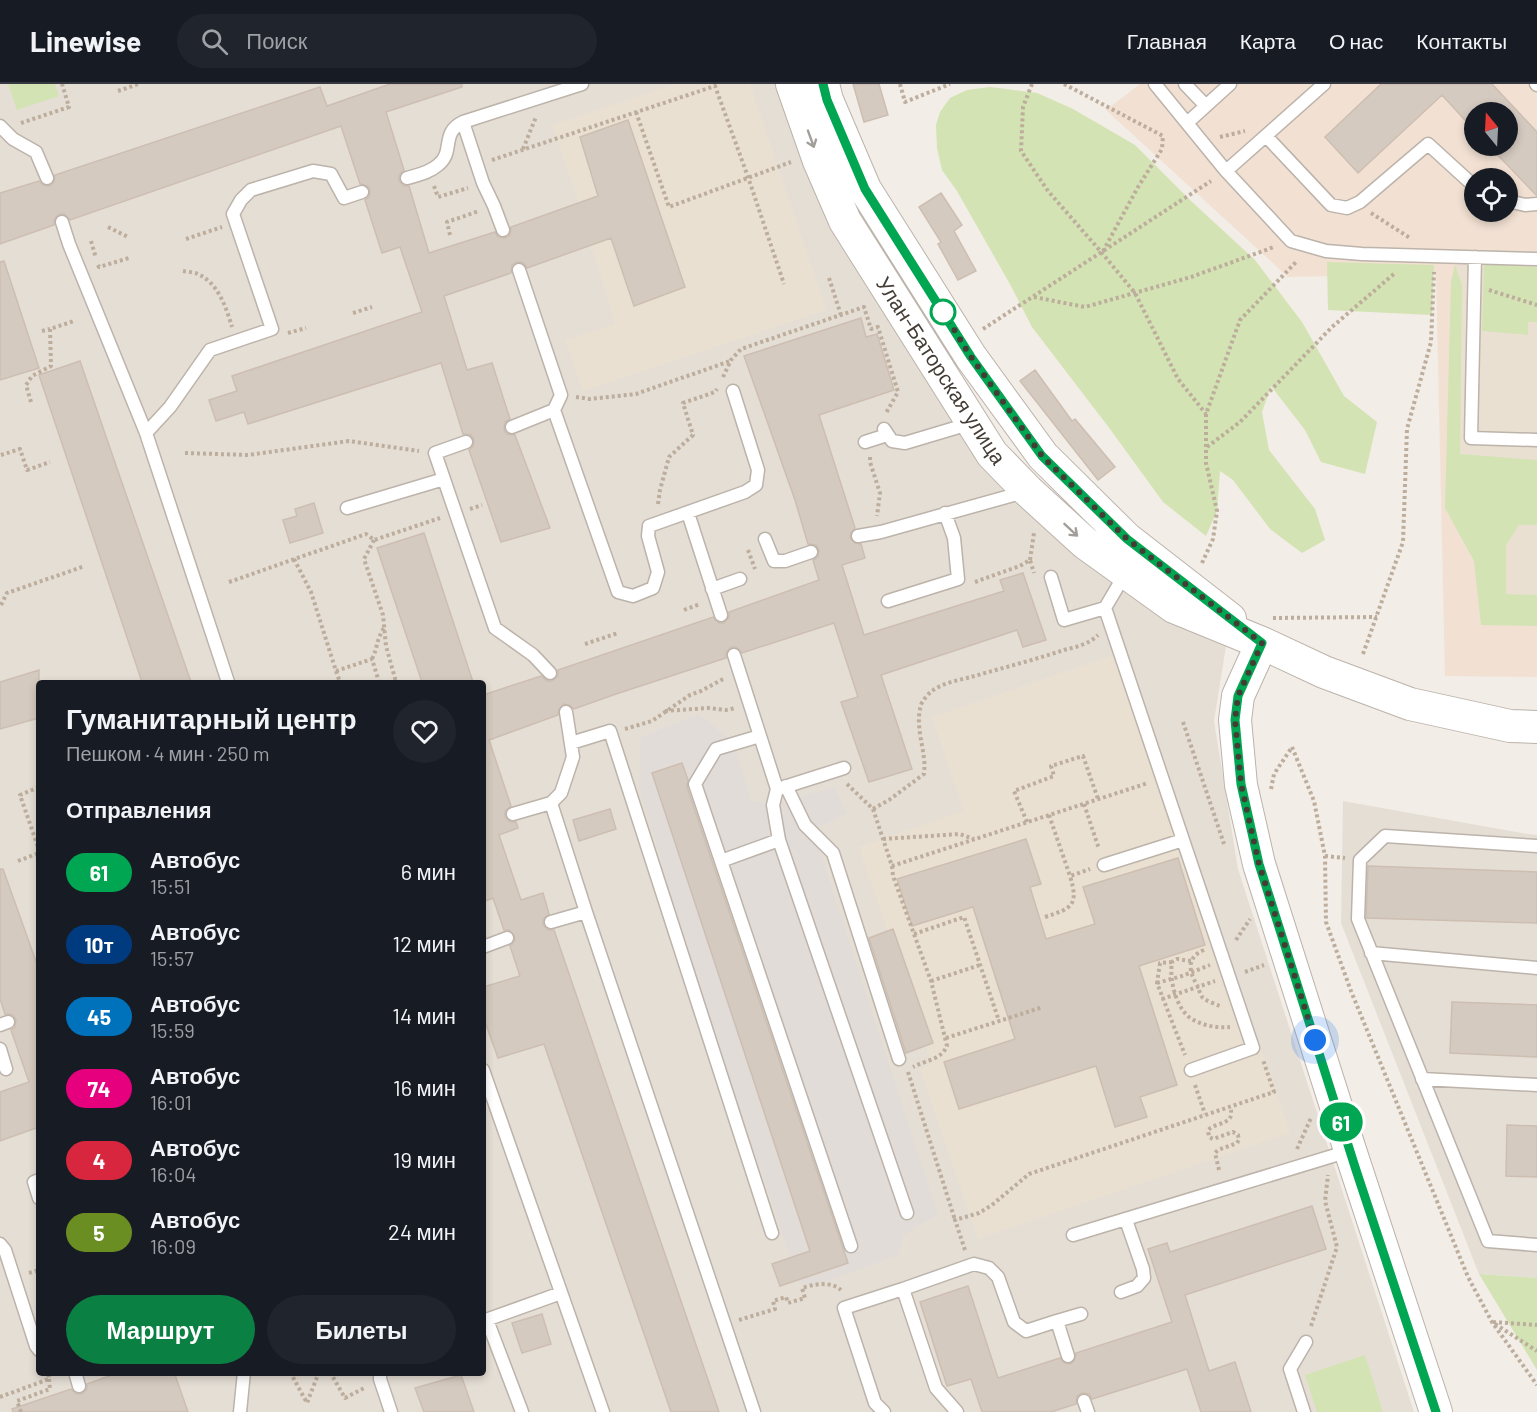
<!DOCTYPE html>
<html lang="ru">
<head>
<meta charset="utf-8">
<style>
	:root { --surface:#171b24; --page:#20242c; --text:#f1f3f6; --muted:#9ea1a6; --line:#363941; --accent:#0b8043 }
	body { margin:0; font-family:Barlow,sans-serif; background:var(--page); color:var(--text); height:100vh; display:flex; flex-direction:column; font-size:22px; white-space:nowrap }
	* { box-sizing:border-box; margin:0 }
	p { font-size:20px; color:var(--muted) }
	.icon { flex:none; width:33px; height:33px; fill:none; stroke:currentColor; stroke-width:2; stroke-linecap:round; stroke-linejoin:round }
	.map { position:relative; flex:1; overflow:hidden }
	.panel { position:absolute; left:36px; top:596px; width:450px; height:696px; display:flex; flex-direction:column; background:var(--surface); border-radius:6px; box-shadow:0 3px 9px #0003 }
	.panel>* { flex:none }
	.badge { padding:0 12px; border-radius:20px; font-size:21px; line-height:39px }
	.needle { width:39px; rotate:342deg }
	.tools { position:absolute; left:1464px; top:18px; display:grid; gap:12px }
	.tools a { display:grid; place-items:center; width:54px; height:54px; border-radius:50%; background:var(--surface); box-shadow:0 3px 9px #0003; font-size:30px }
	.you { position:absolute; width:30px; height:30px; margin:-15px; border:4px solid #fff; border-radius:50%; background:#1a73e8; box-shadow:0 0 0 9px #1a73e833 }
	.map>.badge { position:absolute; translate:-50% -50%; box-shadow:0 0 0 3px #fff }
	h2 { padding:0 30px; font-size:22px; line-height:54px }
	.round { display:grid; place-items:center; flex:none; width:63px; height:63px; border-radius:32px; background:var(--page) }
	.summary { display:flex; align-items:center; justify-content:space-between; height:102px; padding:0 30px }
	h1 { font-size:28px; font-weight:800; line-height:45px }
	.cta { display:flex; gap:12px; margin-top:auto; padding:12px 30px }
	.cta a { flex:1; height:69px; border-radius:36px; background:var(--accent); color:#fff; font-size:24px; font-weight:800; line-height:69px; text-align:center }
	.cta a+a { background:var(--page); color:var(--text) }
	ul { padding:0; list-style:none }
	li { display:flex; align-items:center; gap:18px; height:72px; padding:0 30px }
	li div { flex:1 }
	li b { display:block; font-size:22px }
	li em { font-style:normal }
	li .badge { min-width:66px; font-weight:700; text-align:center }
	header { display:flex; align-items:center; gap:36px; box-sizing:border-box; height:84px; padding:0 30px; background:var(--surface); border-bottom:2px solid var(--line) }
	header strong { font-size:28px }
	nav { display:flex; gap:33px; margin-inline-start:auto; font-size:21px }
	.search { width:420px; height:54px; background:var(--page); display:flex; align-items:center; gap:15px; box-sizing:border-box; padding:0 21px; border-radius:33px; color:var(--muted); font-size:22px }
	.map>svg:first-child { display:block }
</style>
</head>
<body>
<header>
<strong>Linewise</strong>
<div class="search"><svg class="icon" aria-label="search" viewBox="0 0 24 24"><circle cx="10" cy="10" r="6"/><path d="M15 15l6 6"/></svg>Поиск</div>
<nav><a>Главная</a><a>Карта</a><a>О нас</a><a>Контакты</a></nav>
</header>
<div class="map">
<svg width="1537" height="1328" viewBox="0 0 1537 1328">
	<rect width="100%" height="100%" fill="#f2ede7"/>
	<!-- residential -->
	<path fill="#e5ded5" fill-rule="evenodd" d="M0 0H792L847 143 999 374 1226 562 1214 637 1238 785 1414 1328H0ZM39 598H483V1288H39Z
		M1343 717 1528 750 1537 751V1194L1479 1190 1341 839Z"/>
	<!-- commercial -->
	<path fill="#f2e1d3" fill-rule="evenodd" d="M1140 0H1537V593L1445 592 1436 190 1288 193 1106 26ZM1474 28H1508V62H1474ZM1474 94H1508V128H1474Z"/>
	<!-- industrial -->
	<path fill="#e1dcd8" d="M699 630 734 659 751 717 773 721 834 703 847 729 813 746 938 1131 918 1141 903 1152 899 1171 813 1202 799 1198 660 792 663 781 639 704 641 653Z"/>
	<!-- education -->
	<path fill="#eae0d2" d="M676 0H750L826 226 583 307 565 256 615 240 592 162 569 169 556 128 579 119 552 41Z
		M1484 180 1537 183V542L1481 541 1474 477 1445 424 1451 198 1455 181Z
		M1126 567 1290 1049 978 1155 920 985 932 980 859 763 964 727 932 633Z"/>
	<!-- green -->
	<path fill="#d3e3b3" d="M8 0H55L59 12 17 26Z
		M990 3 1037 9 1073 25 1135 61 1191 117 1255 176 1302 238 1344 312 1377 338 1365 390 1321 378 1305 346 1271 302 1262 328 1269 366 1315 425 1325 456 1302 469 1270 445 1233 396 1220 387 1217 427 1206 452 1163 418 1110 345 1032 243 1011 202 957 107 942 86 937 64 936 41 940 28 950 14 967 6Z
		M1327 178 1434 181 1432 231 1328 226Z
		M1484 180 1537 183V238H1528V251L1482 247Z
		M1455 181 1462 201 1460 370 1537 376V441H1519L1506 461V510L1537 511V542L1481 541 1474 477 1445 424 1451 198Z
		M1479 1190 1537 1194V1286Z
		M1365 1271 1383 1328H1317L1305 1291Z"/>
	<!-- building -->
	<path fill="#d5cac0" stroke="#cdbeb1" stroke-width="1.5" d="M390 0H462V3L386 28 404 86 399 91V97L404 102H409L429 169 495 148 498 153 505 154 510 151 511 143 598 112 580 53 628 36 685 203 634 222 611 154 527 184 524 179 517 178 512 181 511 189 444 212 467 286 492 279 510 335 505 338 504 346 507 350 515 351 550 444 501 458 469 366 473 363 474 356 471 351 463 350 441 279 248 340 244 328 216 337 209 316 237 307 232 292 422 228 400 163 382 169 365 116 369 113 370 106 367 102 360 100 341 42 70 136 64 130H59L54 136V141L0 160V109L39 97 43 101 50 102 54 98 55 91 320 3 327 22Z
		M853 0H879L888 31 864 38Z
		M1381 0H1492L1537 48V112L1489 62H1508V28H1474V46L1442 11 1358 89 1325 53Z
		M941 109 962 141 954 147 976 187 958 196 938 160 941 158 919 123Z
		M4 177 39 284 0 296V178Z
		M861 234 866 253 877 250 894 306 819 331 855 444 851 449 850 454 855 459 861 460 865 474 842 481 864 551 1004 507 1000 496 1023 489 1046 556 1023 563 1017 546 881 591 912 685 869 698 841 618 858 613 834 539 742 569 736 563H731L726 569V574L616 610 574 625 569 621 564 620 559 625 558 631 489 656 511 722 505 727V733L510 738H516L518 744 499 751 521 816 543 809 549 830 543 835V841L548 846H554L719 1328H671L544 960 498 974 483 932V903L520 892 510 862 515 856 514 851 509 846H504L493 814 483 818V611L541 592 547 597H552L558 592V586L713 533 719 539H724L729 533V528L819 496 813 476 818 473 819 466 816 461 808 460 795 416 744 272Z
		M80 277 111 367 191 598H142L39 291Z
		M1035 286 1072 337 1075 335 1115 383 1098 396 1020 297Z
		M314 419 323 449 290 459 283 436 297 432 295 425Z
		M424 449 473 598H422L377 464Z
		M39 586V634L0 645V598Z
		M682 679 688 696 687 703 848 1179 780 1202 772 1180 810 1167 652 689Z
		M610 725 616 745 579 757 573 736Z
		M1026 755 1041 800 1030 803 1046 855 1095 840 1083 803 1178 774 1205 861 1139 882 1177 1001 1140 1013 1147 1033 1115 1043 1096 982 959 1025 944 978 1015 955 973 823 912 842 897 795Z
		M1368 782 1537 788V839L1366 834Z
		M0 785H3L39 886V1043L0 1057V1008L29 998 11 946 15 943 16 936 13 931 5 930 0 915Z
		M893 845 933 959 906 969 869 854Z
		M1452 918 1537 921V973L1450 969Z
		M1507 1041 1537 1042V1093L1506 1092Z
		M1312 1122 1326 1165 1185 1211 1209 1287 1235 1278 1251 1328H1201L1187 1285 1092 1315 1089 1310 1082 1309 1077 1312 1076 1320 1051 1328H982L971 1295 947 1302 920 1218 968 1202 998 1294 1060 1274 1063 1278 1070 1280 1074 1277 1076 1269 1172 1238 1148 1165 1167 1159 1170 1168Z
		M542 1230 551 1260 522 1269 512 1239Z
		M120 1288H174L188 1328H13L12 1325 71 1305 76 1310H82L87 1305V1300Z
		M461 1291 474 1328H424L415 1304Z"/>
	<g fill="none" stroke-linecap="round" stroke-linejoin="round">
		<!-- service casing -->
		<g stroke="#bcb3aa" stroke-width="15">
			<path id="service" d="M1155 0 1226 87 1291 157 1326 167 1362 170 1537 175
				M1185 0 1206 22
				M1536 0 1537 1
				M1187 39 1230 0
				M0 42 13 55 36 68 47 94
				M1266 52 1331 121 1347 124 1360 118 1428 60 1474 102
				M1226 87 1324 0
				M407 94C417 91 429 89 438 81 455 68 440 49 463 38
				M1508 117 1525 121 1537 120
				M62 138 69 160 146 349 228 598
				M503 146 494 122 483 99 463 38 582 0
				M1475 173 1471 354 1537 356
				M519 186 561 311 554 326 618 508 633 512 653 504 658 488 648 452 649 442 745 408 756 401 758 386 733 307
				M512 343 554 326
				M884 345 892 357 905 359 972 339
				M146 349 170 323 210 266 272 245 233 130 241 116 251 106 313 87 331 90 344 114 362 108
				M466 358 435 369 495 544 533 571 550 589
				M865 358 887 351
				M347 424 444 395
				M688 429 721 531
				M858 452 881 448 1024 408
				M765 455 774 477H785L811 468
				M1051 493 1064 536 1105 524 1125 490
				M712 505 740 495
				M888 517 958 495 954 454 945 429
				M734 571 777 705 773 721 779 756 721 777 851 1162
				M566 628 573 673 561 709 551 719 586 828 754 1328
				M571 659 610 647 772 1149
				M786 702 805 741 833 769 899 975
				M781 704 844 684
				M513 730 551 719
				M779 756 907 1129
				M1183 756 1253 964 1191 986
				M1537 762 1385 752 1360 776 1358 835 1488 1157 1537 1161
				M721 777 695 700 716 665 760 652
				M1104 781 1183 756 1105 524
				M551 838 586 828
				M483 863 507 854
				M1371 869 1537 884
				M0 941 8 938
				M0 965 6 985
				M483 986 603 1328
				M1422 995 1537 1001
				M39 1096 34 1098 39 1114
				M1073 1151 1349 1067
				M0 1160 5 1166 36 1262 39 1266
				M1121 1208 1137 1202 1144 1194 1143 1185 1126 1136
				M487 1236 522 1328
				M483 1237 561 1209
				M1057 1237 1081 1230
				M75 1288 79 1302
				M380 1288V1295L391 1328
				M1084 1317 1088 1328
				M240 1328 244 1288
				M884 1328 875 1319 844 1224 903 1205
				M957 1328 936 1304 903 1205 974 1180 989 1184 998 1193 1014 1238 1026 1247 1057 1237 1068 1272
				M1304 1328 1290 1285 1306 1258"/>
		</g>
		<!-- tertiary casing -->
		<g stroke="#bcb3aa" stroke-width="34">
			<path id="tertiary" d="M792 0 819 77 845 137 992 370 1028 407 1085 459 1174 523 1262 559 1324 588 1410 620 1510 642 1537 643
				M823 0 827 16 865 105 971 273 1043 372 1127 455 1230 535
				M1262 559 1238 612 1235 636 1241 701 1259 780 1350 1066 1436 1328"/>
		</g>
		<!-- path -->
		<path stroke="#bdad9c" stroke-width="4" stroke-dasharray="3 3" stroke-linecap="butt" d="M900 0 905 18 950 0
			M1032 0 1023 23 1021 67 1048 107 1102 169 1135 209 1178 295 1206 330
			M1064 0 1163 52 1162 65 1138 103 1102 169
			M118 7 138 0
			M636 28 669 123 791 78
			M21 39 69 23 62 0
			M1220 53 1245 47
			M523 65 536 33
			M492 76 715 2 748 93 784 200
			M434 102 438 113 468 104
			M1371 129 1410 154
			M108 143 128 153
			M450 151 447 138 479 127
			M186 155 222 143
			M91 157 96 174
			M98 181 99 183 129 174
			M183 187C188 188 194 188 198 190 218 199 226 223 232 243
			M829 194 841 231
			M1489 206 1537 221
			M1034 213 1085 223 1191 193 1274 163
			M353 229 372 223
			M983 245 1211 97
			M42 247 50 245
			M288 249 306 244
			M723 293 731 276 741 265 864 223 871 245 878 243 898 308 886 329
			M576 313 590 315 636 310 730 277
			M31 318 26 301 32 292 51 282 50 245 74 237
			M1207 363 1240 338 1332 243 1395 189
			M185 369 248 371 349 357 419 367
			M1 371 20 365 27 386 50 378
			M870 373V378L880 409 877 432
			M658 420 660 406 669 373 693 351 683 319 715 308 717 305
			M470 425 482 421
			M374 456 364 475 383 531 386 562 396 598
			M748 466 755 485
			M294 475 311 508 336 587 372 575 379 598
			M1030 476 1034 449
			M1202 479 1213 455 1217 427 1206 379V330L1240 236 1297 177
			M229 498 366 450 374 456 440 434
			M975 498 1020 482 1030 476 1034 489
			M1 521 7 509 85 482
			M684 526 700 520
			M1273 534 1377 533
			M585 560 618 549
			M1363 570 1403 458 1407 345 1431 258 1434 188
			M372 575C378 563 376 556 384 544
			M336 587 340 598
			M665 627 708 624 726 626 736 624
			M1183 638 1224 760
			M625 645 652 637 690 611 701 607 725 594
			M1292 663 1314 717 1325 772 1326 838 1351 907 1468 1193 1492 1238 1537 1301
			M847 700 873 725 892 782 1148 699
			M39 703 20 711 39 766
			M1271 705 1274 690 1292 663
			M1084 720 1099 765
			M873 725 889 716 924 690C927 667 914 645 921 621 922 617 928 610 932 607 942 599 959 596 971 593 1002 584 1034 576 1064 566 1076 563 1089 560 1098 551
			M1049 731 1070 792 1090 785
			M1027 738 1014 707 1054 692 1051 682 1083 672 1098 715
			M883 755 960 750 974 755
			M1325 772 1345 774
			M18 777 39 769
			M892 782 893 792 931 897 947 962C941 976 926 976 913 983
			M1045 833C1072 824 1079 822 1070 792
			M914 850 964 833 999 937
			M1236 856 1250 835
			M1204 866C1187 873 1188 886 1197 901 1199 905 1200 911 1203 914 1207 917 1215 920 1220 922
			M1191 877 1177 875 1172 878C1169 895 1176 926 1192 935 1204 942 1216 944 1230 943
			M1172 878 1160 879 1157 899 1185 971
			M1245 888 1264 881
			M931 897 980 881
			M1157 899 1182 892 1210 881
			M1162 915 1215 897
			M946 954 1043 923
			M908 988 955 1136
			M1195 1001 1205 1030
			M1297 1065 1311 1034
			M1219 1086 1215 1069 1218 1066 1237 1059 1239 1056 1238 1051 1233 1048 1213 1055 1209 1053 1208 1046C1218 1037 1236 1041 1230 1023
			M965 1166 955 1136 979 1129 992 1121 1029 1090 1274 1008 1263 976
			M29 1189 39 1186
			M739 1236 775 1225 773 1217 786 1213 788 1219 805 1214 802 1204C814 1200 831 1197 841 1206
			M1493 1238 1537 1241
			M1495 1240 1537 1267
			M1311 1242 1337 1163 1325 1117 1328 1091
			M290 1288 307 1319 319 1288
			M330 1288 345 1314 366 1303
			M0 1313 49 1295 48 1288
			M21 1328 17 1317 50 1305 49 1295"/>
		<!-- service -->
		<use href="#service" stroke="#fff" stroke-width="12"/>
		<!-- tertiary -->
		<use href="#tertiary" stroke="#fff" stroke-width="32"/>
	</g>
	<!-- one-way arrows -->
	<defs><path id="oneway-shaft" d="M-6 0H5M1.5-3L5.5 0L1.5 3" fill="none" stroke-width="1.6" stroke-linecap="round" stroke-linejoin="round" transform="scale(1.5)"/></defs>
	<g stroke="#a29e9a">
		<use href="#oneway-shaft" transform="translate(811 55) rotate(70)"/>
		<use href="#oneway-shaft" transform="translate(1071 446) rotate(43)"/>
	</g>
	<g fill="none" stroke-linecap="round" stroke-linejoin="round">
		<!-- line casing -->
		<g stroke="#fff" stroke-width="14">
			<path id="line" d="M823 0 827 16 865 105 971 273 1042 372 1127 455 1262 559 1238 612 1235 636 1241 700 1259 780 1356 1086 1436 1328"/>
		</g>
		<!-- line -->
		<use href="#line" stroke="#00a651" stroke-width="9"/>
		<!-- walk -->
		<path stroke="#443d36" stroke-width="6" stroke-dasharray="0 10.8" d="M943 228 971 273 1042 372 1127 455 1262 559 1238 612 1235 636 1241 700 1259 780 1315 956"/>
	</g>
	<!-- markers -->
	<circle fill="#fff" stroke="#00a651" stroke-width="3" cx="943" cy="228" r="12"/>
	<g text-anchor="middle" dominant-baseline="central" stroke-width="5" stroke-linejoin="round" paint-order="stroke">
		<!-- street labels -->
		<g font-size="21" fill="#443d36" stroke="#fff">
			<text transform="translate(942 286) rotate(57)">Улан-Баторская улица</text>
		</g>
	</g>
</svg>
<div class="tools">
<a><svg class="needle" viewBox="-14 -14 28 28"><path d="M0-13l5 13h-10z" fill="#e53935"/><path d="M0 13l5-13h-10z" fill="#9ea1a6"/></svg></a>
<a><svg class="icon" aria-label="locate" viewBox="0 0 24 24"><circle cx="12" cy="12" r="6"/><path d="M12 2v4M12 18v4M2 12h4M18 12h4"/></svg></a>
</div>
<div class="you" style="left:1315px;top:956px"></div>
<b class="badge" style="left:1341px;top:1038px;background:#00a651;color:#fff">61</b>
<section class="panel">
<div class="summary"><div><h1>Гуманитарный центр</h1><p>Пешком · 4 мин · 250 m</p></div><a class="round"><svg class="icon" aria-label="heart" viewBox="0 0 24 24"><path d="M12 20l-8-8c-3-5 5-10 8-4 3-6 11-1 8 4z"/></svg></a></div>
<h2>Отправления</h2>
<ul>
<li><span class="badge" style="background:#00a651;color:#fff">61</span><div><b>Автобус</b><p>15:51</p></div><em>6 мин</em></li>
<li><span class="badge" style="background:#003b80;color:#fff">10т</span><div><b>Автобус</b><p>15:57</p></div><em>12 мин</em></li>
<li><span class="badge" style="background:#0072bc;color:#fff">45</span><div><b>Автобус</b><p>15:59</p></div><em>14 мин</em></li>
<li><span class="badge" style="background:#e6007e;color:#fff">74</span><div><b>Автобус</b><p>16:01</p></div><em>16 мин</em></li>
<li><span class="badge" style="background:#d7263d;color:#fff">4</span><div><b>Автобус</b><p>16:04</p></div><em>19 мин</em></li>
<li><span class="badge" style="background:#6b8e23;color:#fff">5</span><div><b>Автобус</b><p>16:09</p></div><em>24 мин</em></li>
</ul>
<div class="cta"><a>Маршрут</a><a>Билеты</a></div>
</section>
</div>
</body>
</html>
